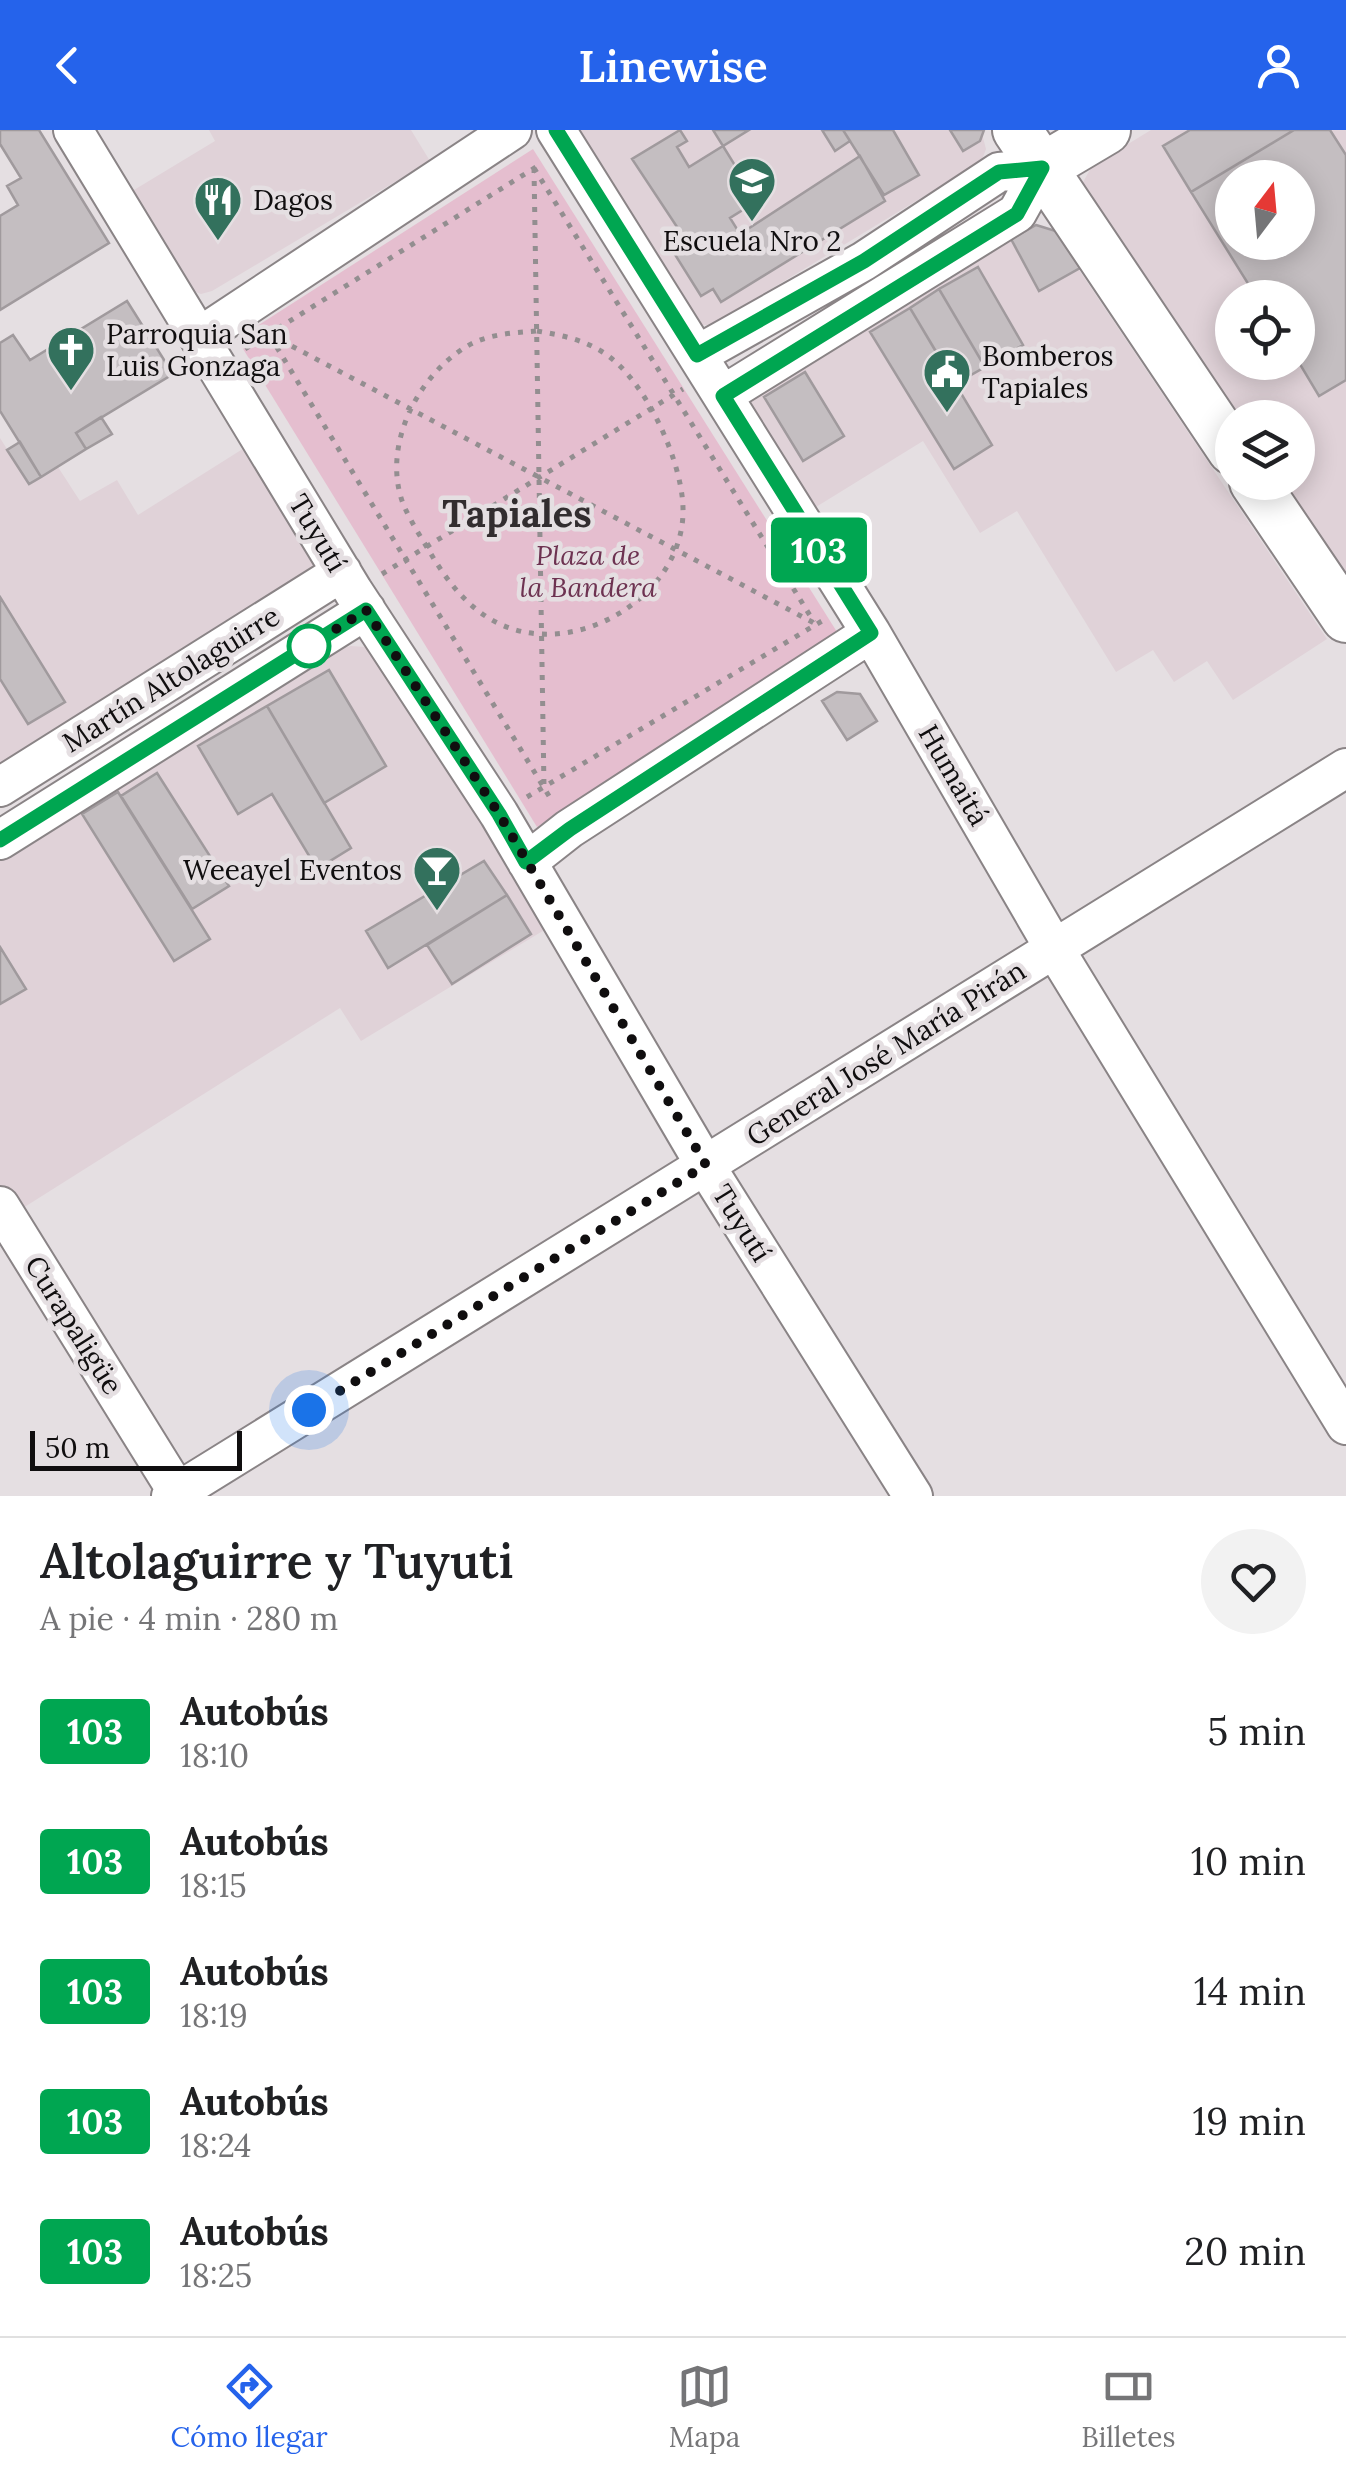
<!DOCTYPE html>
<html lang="es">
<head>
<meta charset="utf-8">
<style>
	:root { --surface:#fff; --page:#f2f2f2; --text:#202124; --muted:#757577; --line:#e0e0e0; --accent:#2563eb }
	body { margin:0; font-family:Lora,serif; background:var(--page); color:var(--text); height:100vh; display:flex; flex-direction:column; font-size:38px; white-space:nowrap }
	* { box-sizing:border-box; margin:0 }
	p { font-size:32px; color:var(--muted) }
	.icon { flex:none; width:55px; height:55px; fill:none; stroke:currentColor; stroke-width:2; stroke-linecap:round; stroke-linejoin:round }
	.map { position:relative; height:1366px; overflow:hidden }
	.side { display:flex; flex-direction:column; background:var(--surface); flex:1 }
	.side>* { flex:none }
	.badge { padding:0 20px; border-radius:8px; font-size:35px; line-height:65px }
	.needle { width:65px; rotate:16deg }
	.controls { position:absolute; left:1215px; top:30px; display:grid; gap:20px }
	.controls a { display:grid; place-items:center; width:100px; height:100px; border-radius:50%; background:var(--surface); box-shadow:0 5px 25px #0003; font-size:50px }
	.scale { position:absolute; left:30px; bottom:25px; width:212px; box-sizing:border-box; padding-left:10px; border:5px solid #100e0f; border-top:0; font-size:28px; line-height:35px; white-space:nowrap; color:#100e0f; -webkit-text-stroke:8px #e5dfe2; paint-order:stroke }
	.you { position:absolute; width:50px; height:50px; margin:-25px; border:8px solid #fff; border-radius:50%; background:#1a73e8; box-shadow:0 0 0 15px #1a73e833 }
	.map>.badge { position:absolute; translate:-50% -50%; box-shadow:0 0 0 5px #fff }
	.round { display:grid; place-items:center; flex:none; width:105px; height:105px; border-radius:52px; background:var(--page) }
	.head { display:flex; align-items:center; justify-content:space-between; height:170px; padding:0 40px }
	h1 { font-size:48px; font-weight:600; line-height:75px }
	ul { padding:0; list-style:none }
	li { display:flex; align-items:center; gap:30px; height:130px; padding:0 40px }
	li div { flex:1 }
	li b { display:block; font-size:38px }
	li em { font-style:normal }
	li .badge { min-width:110px; font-weight:700; text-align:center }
	header { display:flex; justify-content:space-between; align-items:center; height:130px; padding:0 40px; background:var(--accent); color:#fff; font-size:45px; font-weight:600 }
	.dock { display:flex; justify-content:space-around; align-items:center; height:140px; border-top:2px solid var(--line); background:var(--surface); font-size:28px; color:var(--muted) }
	.dock a { display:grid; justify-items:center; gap:5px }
	.dock .current { color:var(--accent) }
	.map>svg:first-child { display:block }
</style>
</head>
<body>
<header><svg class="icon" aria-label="back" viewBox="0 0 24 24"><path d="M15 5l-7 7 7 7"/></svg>Linewise<svg class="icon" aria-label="person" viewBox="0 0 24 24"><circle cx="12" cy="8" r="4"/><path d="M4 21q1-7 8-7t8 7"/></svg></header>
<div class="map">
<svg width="1346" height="1366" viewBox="0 0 1346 1366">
	<rect width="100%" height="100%" fill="#e5dfe2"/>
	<!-- built -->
	<path fill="#e0d2d8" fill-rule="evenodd" d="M209 0H411L430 31 212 161 201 164 193 161 186 153 129 63 215 11Z
		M566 0H981L986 19 983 27 972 37 712 195H701L692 190Z
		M1151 0H1346V452L1278 353 1298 352V288L1233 287 1082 54 1092 36ZM1232 48H1298V112H1232ZM1232 168H1298V232H1232Z
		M1033 94 1044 96 1057 107 1327 509 1233 570 1207 531 1174 552 1153 520 1116 542 1017 381 980 403 923 311 803 385 744 285 748 268 756 263Z
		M0 308 29 354 58 337 80 371 117 350 138 385 249 315 316 424 314 433 310 441 0 635Z
		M351 516 365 517 381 525 546 799 361 911 340 878 15 1083 0 1060V729L339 519Z"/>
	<!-- green -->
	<path fill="#e5becf" d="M533 19 837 502 537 697 237 209Z"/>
	<!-- building -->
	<path fill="#c4bec1" stroke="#a09a9d" stroke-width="2.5" fill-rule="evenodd" d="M0 0H39L109 113 0 180V86L18 75 7 56 21 48 0 14Z
		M680 0 687 11 677 17 689 37 723 16 757 71 730 88 740 104 860 26 885 71 721 172 713 159 701 166 669 115 683 106 632 29Z
		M713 0H749L723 16Z
		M822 0H843L850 11 835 21Z
		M843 0H893L919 45 884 65Z
		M950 0H984L980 11 963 21Z
		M1190 0H1294L1191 62 1163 16Z
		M1294 0H1330L1346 25V250L1319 266 1298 231V168H1257L1191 62ZM1232 48H1298V112H1232Z
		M1036 95 1059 102 1080 138 1039 161 1011 109Z
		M978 137 1023 215 985 237 939 159Z
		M939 159 985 237 955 254 910 178Z
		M127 171 173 244 76 303 86 319 41 347 0 281V213L13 205 30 230Z
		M910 178 992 315 954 339 870 202Z
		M805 242 844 306 803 331 764 267Z
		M101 287 112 304 86 319 76 303Z
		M20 312 41 347 29 354 7 320Z
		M0 467 65 572 28 594 0 549Z
		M329 540 386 636 324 673 267 576Z
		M837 562 860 564 877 591 847 610 822 571Z
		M267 576 351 718 317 739 272 664 238 684 198 616Z
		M157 643 229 756 192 779 121 666Z
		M118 662 210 809 174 831 82 684Z
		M484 731 507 765 388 838 366 801Z
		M507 765 531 804 452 854 427 815Z
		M0 817 26 859 0 874Z"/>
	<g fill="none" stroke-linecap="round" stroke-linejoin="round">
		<!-- minor casing -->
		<g stroke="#8a8486" stroke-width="42">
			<path id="minor" d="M73 0 353 461 499 684 705 1035 913 1366
				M556 0 871 503 1054 818 1346 1295
				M199 207 512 0
				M697 225 864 131 999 42 1042 38
				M723 265 1017 83 1042 38
				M0 657 342 442
				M0 710 366 480
				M527 732 569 699 871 503
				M0 1076 180 1366
				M171 1366 1346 638"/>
		</g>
		<!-- major casing -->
		<g stroke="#8a8486" stroke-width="52">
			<path id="major" d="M1017 0 1232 320
				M1042 38 1106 0
				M1254 352 1346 488"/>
		</g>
		<!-- path -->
		<path stroke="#938e90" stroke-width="5" stroke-dasharray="5 8" stroke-linecap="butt" d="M534 38 544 657
			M534 38 814 492
			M537 201C560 205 581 209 601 221 644 246 682 330 683 378 685 451 609 508 540 504 490 501 459 469 434 429 424 412 412 394 404 376 381 320 415 249 464 218 486 204 511 203 537 201Z
			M269 204 816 494
			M270 206 552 671
			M245 219 536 37
			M382 444 683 259
			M527 667 827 488"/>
		<!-- minor -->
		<use href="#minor" stroke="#fff" stroke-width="38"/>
		<!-- major -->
		<use href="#major" stroke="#fff" stroke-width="48"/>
	</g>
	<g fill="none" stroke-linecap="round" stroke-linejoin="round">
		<!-- line casing -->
		<g stroke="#fff" stroke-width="22">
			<path id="line" d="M0 710 366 480 499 684 526 732 570 699 871 503 723 266 1017 84 1042 38 999 42 864 131 697 225 556 0"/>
		</g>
		<!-- line -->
		<use href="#line" stroke="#00a651" stroke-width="15"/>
		<!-- walk -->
		<path stroke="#100e0f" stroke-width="10" stroke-dasharray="0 18" d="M309 516 300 522 366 480 499 684 706 1035 309 1280"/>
	</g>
	<!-- icons -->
	<defs>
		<g id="school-pin" transform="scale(2.5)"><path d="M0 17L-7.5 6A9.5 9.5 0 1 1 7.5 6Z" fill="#33715d" stroke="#e5dfe2"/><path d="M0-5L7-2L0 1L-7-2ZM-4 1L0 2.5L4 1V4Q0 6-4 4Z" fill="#fff"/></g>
		<g id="restaurant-pin" transform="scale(2.5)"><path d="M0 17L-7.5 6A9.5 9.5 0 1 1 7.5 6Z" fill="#33715d" stroke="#e5dfe2"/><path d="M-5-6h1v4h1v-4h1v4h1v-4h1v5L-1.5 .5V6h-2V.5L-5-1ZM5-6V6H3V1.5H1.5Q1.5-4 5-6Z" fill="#fff"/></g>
		<g id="church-pin" transform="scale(2.5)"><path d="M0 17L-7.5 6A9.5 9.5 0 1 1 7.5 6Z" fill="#33715d" stroke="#e5dfe2"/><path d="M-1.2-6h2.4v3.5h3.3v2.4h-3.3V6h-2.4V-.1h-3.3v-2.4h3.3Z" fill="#fff"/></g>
		<g id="civic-pin" transform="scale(2.5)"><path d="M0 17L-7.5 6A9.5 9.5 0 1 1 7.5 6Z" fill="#33715d" stroke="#e5dfe2"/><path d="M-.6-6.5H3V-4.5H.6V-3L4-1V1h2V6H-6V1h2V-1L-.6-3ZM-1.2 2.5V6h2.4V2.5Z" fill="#fff"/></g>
		<g id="bar-pin" transform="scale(2.5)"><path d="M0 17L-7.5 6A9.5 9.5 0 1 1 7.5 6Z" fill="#33715d" stroke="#e5dfe2"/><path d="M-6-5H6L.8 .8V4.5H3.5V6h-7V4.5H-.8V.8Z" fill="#fff"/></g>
	</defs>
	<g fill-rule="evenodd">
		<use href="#school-pin" x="752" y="51"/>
		<use href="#restaurant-pin" x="218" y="70"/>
		<use href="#church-pin" x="71" y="220"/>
		<use href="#civic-pin" x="947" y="242"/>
		<use href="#bar-pin" x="437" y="740"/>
	</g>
	<!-- markers -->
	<circle fill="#fff" stroke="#00a651" stroke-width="5" cx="309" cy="516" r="20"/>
	<g text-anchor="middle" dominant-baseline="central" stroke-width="9" stroke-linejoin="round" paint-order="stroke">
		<!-- poi labels -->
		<g font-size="28" fill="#100e0f" stroke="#e5dfe2" text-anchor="start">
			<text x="253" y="70">Dagos</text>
			<text x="752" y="111" text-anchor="middle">Escuela Nro 2</text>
			<text x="106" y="204">Parroquia San<tspan x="106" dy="32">Luis Gonzaga</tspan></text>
			<text x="982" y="226">Bomberos<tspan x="982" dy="32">Tapiales</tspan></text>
			<text x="402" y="740" text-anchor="end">Weeayel Eventos</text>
		</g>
		<!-- street labels -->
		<g font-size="28" fill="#100e0f" stroke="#e5dfe2">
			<text transform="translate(318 403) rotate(59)">Tuyutí</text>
			<text transform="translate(171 549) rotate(-32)">Martín Altolaguirre</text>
			<text transform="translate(954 645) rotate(60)">Humaitá</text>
			<text transform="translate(886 923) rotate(-32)">General José María Pirán</text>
			<text transform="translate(742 1093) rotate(58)">Tuyutí</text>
			<text transform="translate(74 1195) rotate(58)">Curapaligüe</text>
		</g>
		<!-- park labels -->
		<g font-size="28" font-style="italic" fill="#6d3251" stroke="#e5dfe2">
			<text x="588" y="425">Plaza de<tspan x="588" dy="32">la Bandera</tspan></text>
		</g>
		<!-- district labels -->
		<g font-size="38" font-weight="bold" fill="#322d2f" stroke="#e5dfe2">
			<text x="517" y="383">Tapiales</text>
		</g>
	</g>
</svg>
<div class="controls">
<a><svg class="needle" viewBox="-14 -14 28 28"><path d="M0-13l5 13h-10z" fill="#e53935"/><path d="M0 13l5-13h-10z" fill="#757577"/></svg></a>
<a><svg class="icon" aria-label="locate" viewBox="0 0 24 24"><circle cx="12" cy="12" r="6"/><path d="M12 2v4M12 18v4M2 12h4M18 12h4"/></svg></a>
<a><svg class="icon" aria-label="layers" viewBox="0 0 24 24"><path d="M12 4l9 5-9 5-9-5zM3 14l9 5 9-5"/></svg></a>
</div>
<div class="scale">50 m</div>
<div class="you" style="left:309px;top:1280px"></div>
<b class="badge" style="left:819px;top:420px;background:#00a651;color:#fff">103</b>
</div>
<section class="side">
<div class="head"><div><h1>Altolaguirre y Tuyuti</h1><p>A pie · 4 min · 280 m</p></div><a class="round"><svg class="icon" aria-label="heart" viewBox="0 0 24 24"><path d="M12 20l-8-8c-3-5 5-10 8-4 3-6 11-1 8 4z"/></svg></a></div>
<ul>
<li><span class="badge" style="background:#00a651;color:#fff">103</span><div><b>Autobús</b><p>18:10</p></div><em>5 min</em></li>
<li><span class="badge" style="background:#00a651;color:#fff">103</span><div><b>Autobús</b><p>18:15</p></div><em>10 min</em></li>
<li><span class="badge" style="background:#00a651;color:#fff">103</span><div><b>Autobús</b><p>18:19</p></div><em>14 min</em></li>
<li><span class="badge" style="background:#00a651;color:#fff">103</span><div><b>Autobús</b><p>18:24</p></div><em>19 min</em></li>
<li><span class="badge" style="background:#00a651;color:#fff">103</span><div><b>Autobús</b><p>18:25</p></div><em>20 min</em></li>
</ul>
</section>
<nav class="dock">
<a class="current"><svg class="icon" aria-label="directions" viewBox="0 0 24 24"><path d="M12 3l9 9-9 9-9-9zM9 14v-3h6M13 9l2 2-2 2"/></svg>Cómo llegar</a>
<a><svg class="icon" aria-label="map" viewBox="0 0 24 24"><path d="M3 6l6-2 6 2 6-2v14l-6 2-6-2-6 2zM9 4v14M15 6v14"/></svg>Mapa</a>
<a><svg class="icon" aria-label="tickets" viewBox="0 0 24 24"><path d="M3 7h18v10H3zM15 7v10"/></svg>Billetes</a>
</nav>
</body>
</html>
